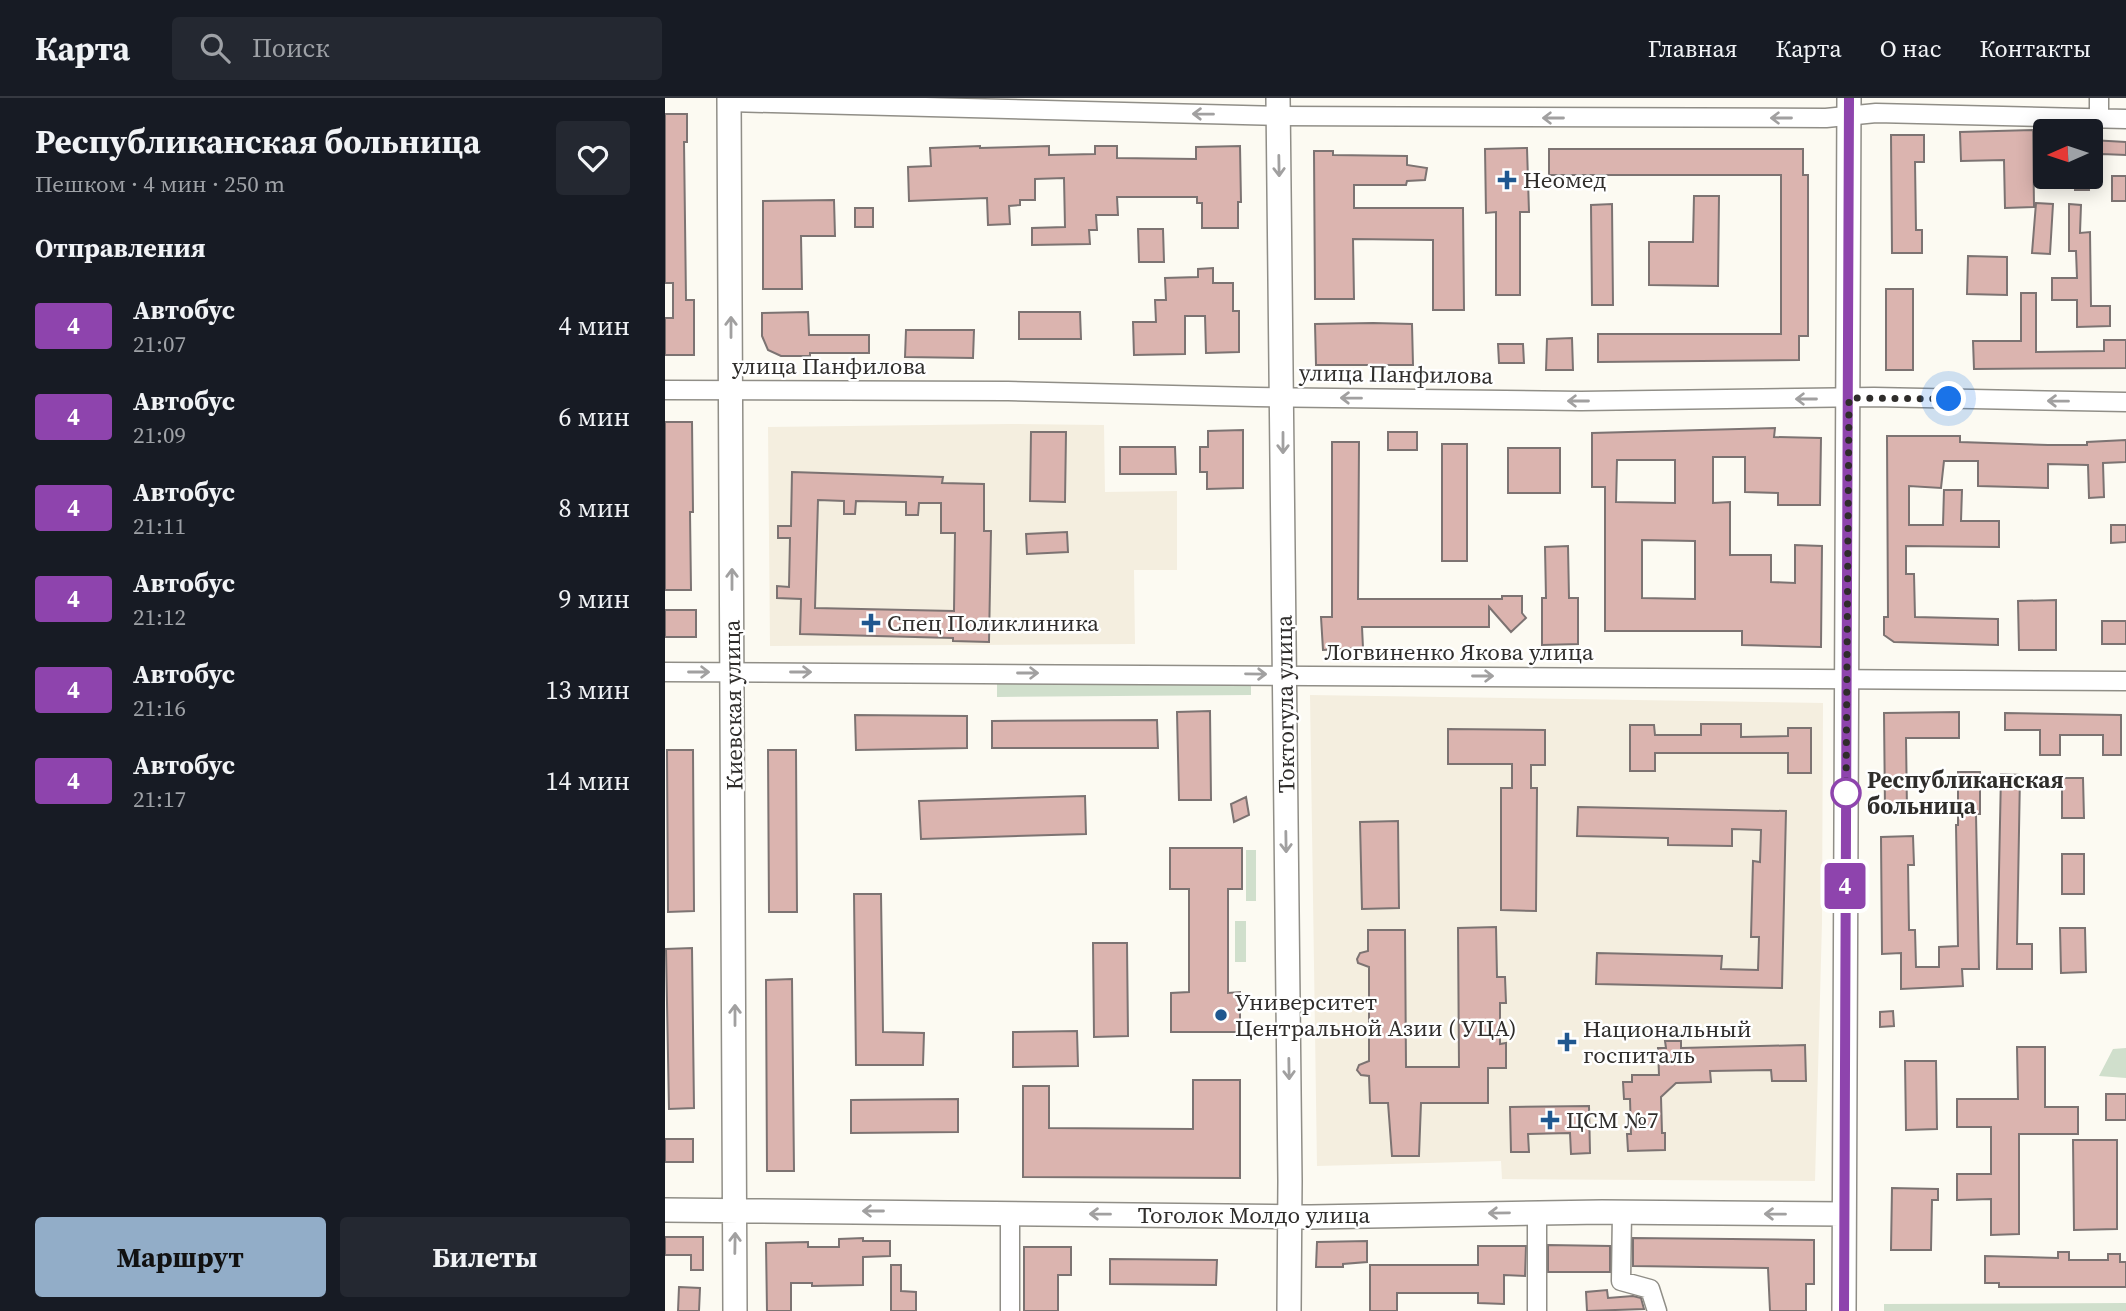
<!DOCTYPE html>
<html lang="ru">
<head>
<meta charset="utf-8">
<style>
	:root { --surface:#171b24; --page:#242831; --text:#f1f3f6; --muted:#9ea1a6; --line:#363941; --accent:#92adc8 }
	body { margin:0; font-family:"Source Serif 4",serif; background:var(--page); color:var(--text); height:100vh; display:flex; flex-direction:column; font-size:26px; white-space:nowrap }
	* { box-sizing:border-box; margin:0 }
	p { font-size:23px; color:var(--muted) }
	.icon { flex:none; width:38px; height:38px; fill:none; stroke:currentColor; stroke-width:2; stroke-linecap:round; stroke-linejoin:round }
	.map { position:relative; flex:1; overflow:hidden }
	.sheet { display:flex; flex-direction:column; background:var(--surface); width:665px }
	.sheet>* { flex:none }
	.badge { padding:0 14px; border-radius:5px; font-size:24px; line-height:46px }
	.needle { width:46px; rotate:267deg }
	.tools { position:absolute; left:1368px; top:21px; display:grid; gap:14px }
	.tools a { display:grid; place-items:center; width:70px; height:70px; border-radius:7px; background:var(--surface); box-shadow:0 4px 18px #0003; font-size:35px }
	.you { position:absolute; width:35px; height:35px; margin:-18px; border:5px solid #fff; border-radius:50%; background:#1a73e8; box-shadow:0 0 0 10px #1a73e833 }
	.map>.badge { position:absolute; translate:-50% -50%; box-shadow:0 0 0 4px #fff }
	h2 { padding:0 35px; font-size:26px; line-height:63px }
	.round { display:grid; place-items:center; flex:none; width:74px; height:74px; border-radius:7px; background:var(--page) }
	.summary { display:flex; align-items:center; justify-content:space-between; height:119px; padding:0 35px }
	h1 { font-size:33px; font-weight:700; line-height:52px }
	.cta { display:flex; gap:14px; margin-top:auto; padding:14px 35px }
	.cta a { flex:1; height:80px; border-radius:7px; background:var(--accent); color:#111; font-size:28px; font-weight:700; line-height:80px; text-align:center }
	.cta a+a { background:var(--page); color:var(--text) }
	ul { padding:0; list-style:none }
	li { display:flex; align-items:center; gap:21px; height:91px; padding:0 35px }
	li div { flex:1 }
	li b { display:block; font-size:26px }
	li em { font-style:normal }
	li .badge { min-width:77px; font-weight:700; text-align:center }
	header { display:flex; align-items:center; gap:42px; box-sizing:border-box; height:98px; padding:0 35px; background:var(--surface); border-bottom:2px solid var(--line) }
	header strong { font-size:33px }
	nav { display:flex; gap:38px; margin-inline-start:auto; font-size:24px }
	.search { width:490px; height:63px; background:var(--page); display:flex; align-items:center; gap:18px; box-sizing:border-box; padding:0 24px; border-radius:7px; color:var(--muted); font-size:26px }
	main { display:flex; flex:1; min-height:0 }
	.map>svg:first-child { display:block }
</style>
</head>
<body>
<header>
<strong>Карта</strong>
<div class="search"><svg class="icon" aria-label="search" viewBox="0 0 24 24"><circle cx="10" cy="10" r="6"/><path d="M15 15l6 6"/></svg>Поиск</div>
<nav><a>Главная</a><a>Карта</a><a>О нас</a><a>Контакты</a></nav>
</header>
<main>
<section class="sheet">
<div class="summary"><div><h1>Республиканская больница</h1><p>Пешком · 4 мин · 250 m</p></div><a class="round"><svg class="icon" aria-label="heart" viewBox="0 0 24 24"><path d="M12 20l-8-8c-3-5 5-10 8-4 3-6 11-1 8 4z"/></svg></a></div>
<h2>Отправления</h2>
<ul>
<li><span class="badge" style="background:#8e44ad;color:#fff">4</span><div><b>Автобус</b><p>21:07</p></div><em>4 мин</em></li>
<li><span class="badge" style="background:#8e44ad;color:#fff">4</span><div><b>Автобус</b><p>21:09</p></div><em>6 мин</em></li>
<li><span class="badge" style="background:#8e44ad;color:#fff">4</span><div><b>Автобус</b><p>21:11</p></div><em>8 мин</em></li>
<li><span class="badge" style="background:#8e44ad;color:#fff">4</span><div><b>Автобус</b><p>21:12</p></div><em>9 мин</em></li>
<li><span class="badge" style="background:#8e44ad;color:#fff">4</span><div><b>Автобус</b><p>21:16</p></div><em>13 мин</em></li>
<li><span class="badge" style="background:#8e44ad;color:#fff">4</span><div><b>Автобус</b><p>21:17</p></div><em>14 мин</em></li>
</ul>
<div class="cta"><a>Маршрут</a><a>Билеты</a></div>
</section>
<div class="map">
<svg width="1461" height="1213" viewBox="0 0 1461 1213">
	<rect width="100%" height="100%" fill="#fcfaf2"/>
	<!-- built -->
	<path fill="#f4eedf" d="M344 326 439 327 440 394 512 393V472H469L470 546 105 548 103 329Z
		M645 597 1158 605 1157 825 1150 1083 837 1081 836 1063 652 1068Z"/>
	<!-- green -->
	<path fill="#d0dfcc" d="M332 584 586 585V597L332 599Z
		M581 752H591V803H581Z
		M570 823H581V864H570Z
		M1461 950V980L1434 978 1448 951Z
		M1461 1205V1213H1219V1206Z"/>
	<!-- building -->
	<path fill="#dbb4af" stroke="#7c7372" stroke-width="2" fill-rule="evenodd" d="M0 16H22V44H19L21 202H29V257H0V220H8V185H0Z
		M1368 32 1369 109 1340 110 1339 62 1296 63 1295 34Z
		M1226 37H1259V64H1250L1251 132H1257V155H1227Z
		M1426 42 1461 44V57L1437 56V59L1426 58Z
		M315 48V50L384 48V57L430 56V48H452V60L531 61V49L575 48 576 104H573V130H537V105H532V99H452L453 117H431L432 132H424L425 146 367 147V130L400 129 399 80 370 81V102H355V107L344 108 345 126 323 127 322 100 244 103 243 69 266 68 265 50Z
		M862 50 864 114H855V197H831V114L821 115 820 51Z
		M884 51H1138V77H1143V238H1134V262L933 264V236H1116V77H884Z
		M649 53H668V57L742 58V67L762 70 760 82 742 83 741 87H689V110H798L799 212H768V142L688 141 689 201H650Z
		M1447 78H1461V103H1447Z
		M1410 79H1424V92H1410Z
		M1029 98H1054L1053 188 984 187V144H1028Z
		M169 102 170 138H136L137 191H98V103Z
		M1371 105 1388 106 1385 156 1367 155Z
		M947 106 948 207H927L926 107Z
		M1404 106 1416 107 1415 135 1425 134 1426 208H1445V228L1412 229V202H1387V180H1412L1411 153H1404Z
		M190 110H208V129H190Z
		M473 131H498L499 164H474Z
		M1303 158 1342 159V197L1302 196Z
		M548 170V185H568V213H574V254L541 255 540 218H520V256L469 257 468 224H491L490 202H501L500 180 533 179V171Z
		M1221 191H1248V272H1221Z
		M1356 195H1371V254L1439 253V242H1461V270L1309 271 1308 243H1356Z
		M143 214 144 237H204V255H145V258H116L103 252 97 238V215Z
		M354 214H415L416 241H354Z
		M708 225 747 226 748 267H651L650 226Z
		M241 232H309L308 260 240 259Z
		M907 240 908 272H881L882 241Z
		M833 246H858L859 265H834Z
		M0 324H27L28 414H25L26 492H0Z
		M1110 330 1109 339 1156 340 1155 407H1113V395L1080 394V359H1048V405L1065 404V457H1106V484L1130 485V447L1157 448 1156 549 1077 547V533H940V389H927V335ZM952 362H1010V405L951 404ZM977 442 1030 443V501L977 500Z
		M578 332V390L542 391V374H535V349H543V333Z
		M366 334H401L400 404 365 403Z
		M723 334H752V352H723Z
		M1222 338H1295V344L1383 347H1422V344L1461 342V364L1438 365 1439 399 1424 400 1423 367 1383 366V390L1313 388V363H1279L1276 390 1244 388V427H1278L1279 392H1297L1296 423H1334V449L1241 448V476H1249L1250 519 1333 521V547L1229 544 1219 537V519H1223Z
		M667 344H694L693 501H837V498H857V515L861 520 846 534 824 509V529H697L698 550 658 552 656 519H667Z
		M777 346H802V463H777Z
		M455 349H510L511 376H455Z
		M843 350H895V395H843Z
		M127 374 278 379 277 385 319 386V433H326L324 544 288 543V540L135 536 136 501 112 500V488L124 489 125 440H113V428H126ZM153 402 179 403V416H190L191 403 241 404V417H253L254 405H276V435H290L289 513 150 510Z
		M1446 427H1461V444L1446 445Z
		M402 434 403 454 362 456 361 436Z
		M903 448 904 500H913V546L877 547V500H881L880 449Z
		M1391 502V552H1354L1353 503Z
		M0 512H31V539H0Z
		M1437 523H1461V546H1437Z
		M545 613 546 702H514L512 614Z
		M1294 614V640H1241L1242 712H1220L1219 615Z
		M1340 615 1456 617V657H1438V637H1395V657H1375V632H1340Z
		M190 617 302 618V650L191 652Z
		M492 622 493 650H327V623Z
		M1036 626H1076V639L1123 638V630H1146V675H1123V655H990V673H965V627H989L990 637H1036Z
		M783 631 880 632V667H866V690H872L871 813 836 812V690H847V666H783Z
		M2 652H28L29 813 3 814Z
		M103 652H131L132 814H104Z
		M1293 674H1315V716H1311L1314 871H1297L1298 888 1236 891V855L1217 856 1216 739 1248 738 1249 767H1243L1244 832H1250L1251 869H1274V849L1293 848 1291 727H1293Z
		M1336 676 1355 677 1352 846H1367V871H1332Z
		M1397 680H1418L1419 720H1397Z
		M420 698 421 736 256 741 254 703Z
		M581 699 584 717 569 724 566 706Z
		M913 709 1121 713 1117 890 931 886 932 855 1057 858 1056 871 1093 872 1094 839H1086L1088 763 1095 764 1096 732 1067 731V748L1003 747V740L912 738Z
		M733 723 734 810 697 811 695 724Z
		M505 750H577V791H563V895L575 894V934H506V895L524 894V791H505Z
		M1397 756H1419V796H1397Z
		M189 796H216L218 934 259 935 258 967H191Z
		M831 829 832 879H840L841 905H835V946L841 945V970H823V1005H756L754 1058H727L723 1005H705L704 978 696 977 692 972 694 967 704 963V869L693 865 692 861 695 855 703 853V832H740L741 969H794L793 830Z
		M1395 830H1420L1421 874 1396 875Z
		M428 845H462L463 938 429 939Z
		M27 850 29 1010 4 1011 1 851Z
		M127 881 129 1073H102L101 882Z
		M1228 913 1229 928 1215 929V914Z
		M412 933 413 968 348 969V934Z
		M1000 943H1016V950L1140 947 1141 983H1107L1106 972 1045 973 1046 984 1011 985 996 999 997 1035H1000V1052L963 1053 962 1036H966L965 1001H959L958 984H967V977H994L993 950H1001Z
		M1352 949H1380V1009H1413V1036H1354V1136L1326 1137V1101L1292 1102V1076H1326V1029H1292V1001H1353Z
		M1240 963H1271L1272 1031 1241 1032Z
		M528 982H575V1080L358 1079V988H384V1030L528 1031Z
		M1441 996H1461V1022H1441Z
		M293 1001V1034L186 1035V1002Z
		M924 1008 925 1055 906 1056 905 1035 863 1036 864 1054H846L845 1009Z
		M0 1041H28V1064H0Z
		M1408 1042H1452V1131L1409 1132Z
		M1227 1090 1273 1091V1102H1267L1266 1152H1226Z
		M0 1139H38V1172H26V1157H0Z
		M198 1140V1143H225V1158L198 1159V1187L147 1188V1185H126V1213H102L101 1145 143 1144V1149H174V1141Z
		M968 1140 1149 1142V1186H1141V1213H1105L1103 1170 968 1168Z
		M702 1143V1164L678 1166V1169H651L652 1144Z
		M883 1147 945 1148V1174H883Z
		M813 1148H861L860 1178 839 1177V1206L813 1205V1195H732V1213H705V1167H813Z
		M359 1149H406V1177H393V1213H359Z
		M1393 1154H1404V1162H1443V1156H1455V1164H1461V1189H1334V1185H1320V1158L1393 1160Z
		M445 1161 552 1162 551 1187 445 1186Z
		M226 1167H236V1193L251 1194V1213H226Z
		M14 1189 35 1190 34 1213H13Z
		M942 1192 943 1200 968 1198 976 1200 979 1211 922 1213 921 1194Z"/>
	<g fill="none" stroke-linecap="round" stroke-linejoin="round">
		<!-- minor casing -->
		<g stroke="#908e87" stroke-width="21">
			<path id="minor" d="M1434 0V19
				M64 4 614 18 1161 20 1211 15 1461 21
				M0 292 343 293 591 299 916 303 1209 299 1461 304
				M0 574 1461 583
				M957 1114 956 1183 985 1191 992 1213
				M345 1213V1114
				M872 1213V1114"/>
		</g>
		<!-- major casing -->
		<g stroke="#908e87" stroke-width="26">
			<path id="major" d="M64 0 70 1213
				M613 0 625 1083 624 1213
				M0 1112 646 1119 937 1114 1179 1116
				M1179 1213 1184 0"/>
		</g>
		<!-- minor -->
		<use href="#minor" stroke="#fff" stroke-width="18"/>
		<!-- major -->
		<use href="#major" stroke="#fff" stroke-width="23"/>
	</g>
	<!-- one-way arrows -->
	<defs><path id="oneway-shaft" d="M-6 0H5M1.5-3L5.5 0L1.5 3" fill="none" stroke-width="1.6" stroke-linecap="round" stroke-linejoin="round" transform="scale(1.75)"/></defs>
	<g stroke="#a1a0a0">
		<use href="#oneway-shaft" transform="translate(538 16) rotate(-179)"/>
		<use href="#oneway-shaft" transform="translate(888 20) rotate(-180)"/>
		<use href="#oneway-shaft" transform="translate(1116 20) rotate(-180)"/>
		<use href="#oneway-shaft" transform="translate(614 68) rotate(89)"/>
		<use href="#oneway-shaft" transform="translate(66 229) rotate(-90)"/>
		<use href="#oneway-shaft" transform="translate(686 300) rotate(-179)"/>
		<use href="#oneway-shaft" transform="translate(1141 301) rotate(-180)"/>
		<use href="#oneway-shaft" transform="translate(913 303) rotate(-180)"/>
		<use href="#oneway-shaft" transform="translate(1393 303) rotate(-179)"/>
		<use href="#oneway-shaft" transform="translate(618 345) rotate(90)"/>
		<use href="#oneway-shaft" transform="translate(67 481) rotate(-90)"/>
		<use href="#oneway-shaft" transform="translate(34 574)"/>
		<use href="#oneway-shaft" transform="translate(136 574)"/>
		<use href="#oneway-shaft" transform="translate(363 575)"/>
		<use href="#oneway-shaft" transform="translate(591 576) rotate(1)"/>
		<use href="#oneway-shaft" transform="translate(818 578)"/>
		<use href="#oneway-shaft" transform="translate(621 744) rotate(89)"/>
		<use href="#oneway-shaft" transform="translate(70 917) rotate(-90)"/>
		<use href="#oneway-shaft" transform="translate(624 971) rotate(89)"/>
		<use href="#oneway-shaft" transform="translate(208 1113) rotate(-180)"/>
		<use href="#oneway-shaft" transform="translate(834 1115) rotate(179)"/>
		<use href="#oneway-shaft" transform="translate(435 1116) rotate(-179)"/>
		<use href="#oneway-shaft" transform="translate(1110 1116) rotate(-179)"/>
		<use href="#oneway-shaft" transform="translate(70 1145) rotate(-89)"/>
	</g>
	<g fill="none" stroke-linecap="round" stroke-linejoin="round">
		<!-- line casing -->
		<g stroke="#fff" stroke-width="16">
			<path id="line" d="M1179 1213 1184 0"/>
		</g>
		<!-- line -->
		<use href="#line" stroke="#8e44ad" stroke-width="10"/>
		<!-- walk -->
		<path stroke="#2f2d2b" stroke-width="7" stroke-dasharray="0 12.6" d="M1181 695 1184 300 1284 301"/>
	</g>
	<!-- markers -->
	<g fill="#1f578f" stroke="#fff" stroke-width="2.5">
		<path d="M838.5 71.5h7v7h7v7h-7v7h-7v-7h-7v-7h7z"/>
		<path d="M202.5 514.5h7v7h7v7h-7v7h-7v-7h-7v-7h7z"/>
		<circle cx="556" cy="917" r="7"/>
		<path d="M898.5 933.5h7v7h7v7h-7v7h-7v-7h-7v-7h7z"/>
		<path d="M881.5 1011.5h7v7h7v7h-7v7h-7v-7h-7v-7h7z"/>
	</g>
	<circle fill="#fff" stroke="#8e44ad" stroke-width="3.5" cx="1181" cy="695" r="14"/>
	<g text-anchor="middle" dominant-baseline="central" stroke-width="5" stroke-linejoin="round" paint-order="stroke">
		<!-- poi labels -->
		<g font-size="23" fill="#2f2d2b" stroke="#fff" text-anchor="start">
			<text x="858" y="82">Неомед</text>
			<text x="222" y="525">Спец Поликлиника</text>
			<text x="570" y="904">Университет<tspan x="570" dy="26">Центральной Азии ( УЦА)</tspan></text>
			<text x="918" y="931">Национальный<tspan x="918" dy="26">госпиталь</tspan></text>
			<text x="901" y="1022">ЦСМ №7</text>
		</g>
		<!-- street labels -->
		<g font-size="23" fill="#2f2d2b" stroke="#fff">
			<text x="164" y="268">улица Панфилова</text>
			<text transform="translate(731 276) rotate(1)">улица Панфилова</text>
			<text x="794" y="554">Логвиненко Якова улица</text>
			<text transform="translate(620 606) rotate(-91)">Токтогула улица</text>
			<text transform="translate(68 607) rotate(-91)">Киевская улица</text>
			<text x="589" y="1117">Тоголок Молдо улица</text>
		</g>
		<!-- stop labels -->
		<g font-size="23" font-weight="bold" fill="#2f2d2b" stroke="#fff" text-anchor="start">
			<text x="1202" y="682">Республиканская<tspan x="1202" dy="26">больница</tspan></text>
		</g>
	</g>
</svg>
<div class="tools">
<a><svg class="needle" viewBox="-14 -14 28 28"><path d="M0-13l5 13h-10z" fill="#e53935"/><path d="M0 13l5-13h-10z" fill="#9ea1a6"/></svg></a>
</div>
<div class="you" style="left:1284px;top:301px"></div>
<b class="badge" style="left:1180px;top:788px;background:#8e44ad;color:#fff">4</b>
</div>
</main>
</body>
</html>
